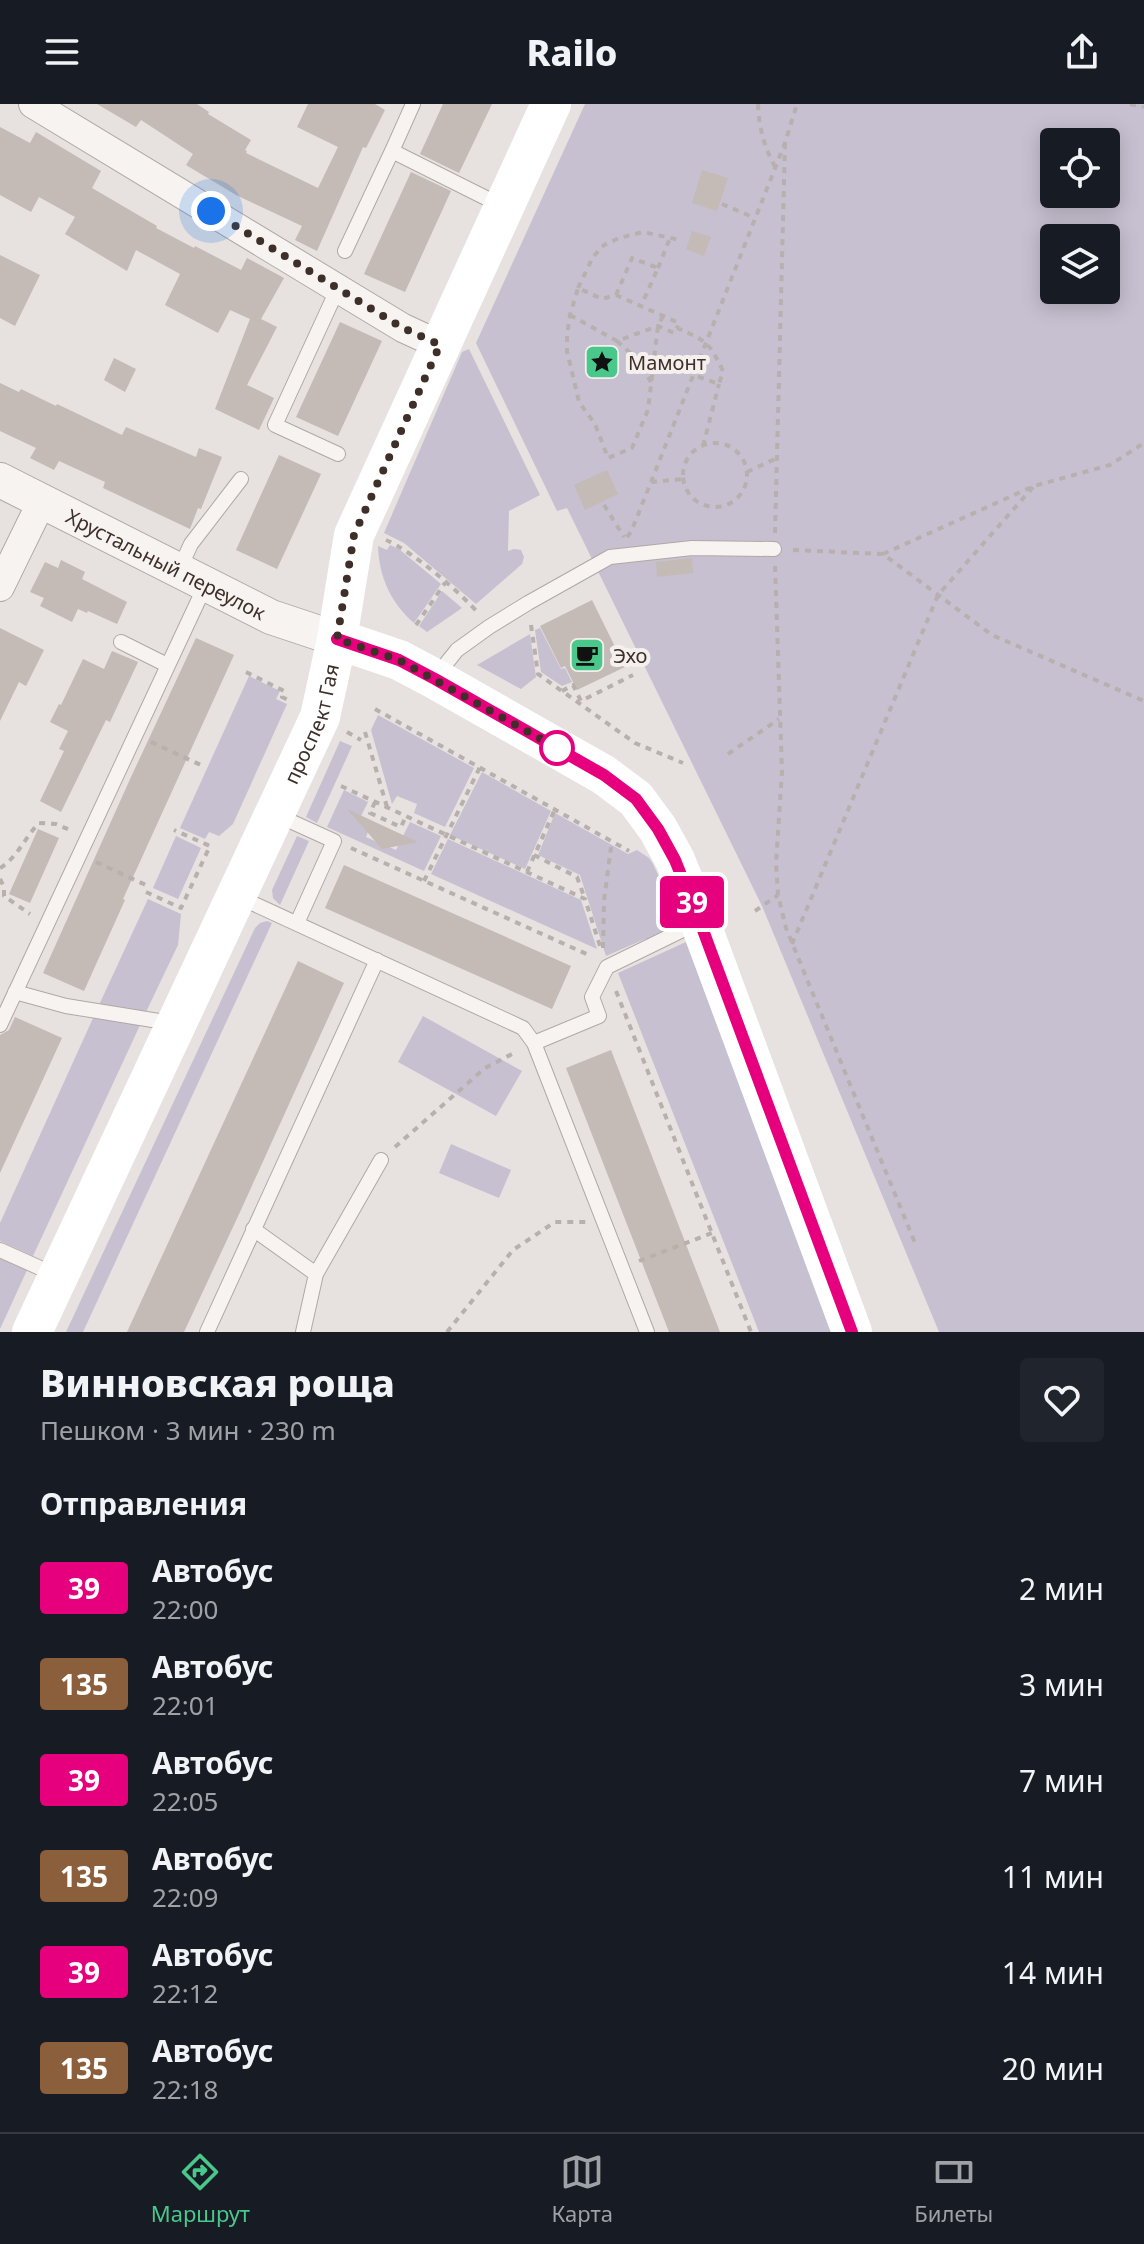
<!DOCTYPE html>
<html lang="ru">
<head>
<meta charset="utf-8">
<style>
	:root { --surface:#171b24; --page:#20242c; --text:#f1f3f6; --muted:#9ea1a6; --line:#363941; --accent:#4ac78b }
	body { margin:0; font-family:"Noto Sans",sans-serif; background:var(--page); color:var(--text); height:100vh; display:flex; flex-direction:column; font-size:30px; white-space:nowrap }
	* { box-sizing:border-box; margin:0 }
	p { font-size:26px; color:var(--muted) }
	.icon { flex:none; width:44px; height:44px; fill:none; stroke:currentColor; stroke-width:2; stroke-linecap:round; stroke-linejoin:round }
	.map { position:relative; height:1228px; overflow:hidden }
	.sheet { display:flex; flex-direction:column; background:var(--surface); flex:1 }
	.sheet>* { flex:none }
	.badge { padding:0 16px; border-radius:6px; font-size:28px; line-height:52px }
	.tools { position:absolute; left:1040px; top:24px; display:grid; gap:16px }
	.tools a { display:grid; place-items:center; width:80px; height:80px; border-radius:8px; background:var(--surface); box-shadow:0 4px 20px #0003; font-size:40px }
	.you { position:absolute; width:40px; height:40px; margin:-20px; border:6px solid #fff; border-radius:50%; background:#1a73e8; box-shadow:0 0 0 12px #1a73e833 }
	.map>.badge { position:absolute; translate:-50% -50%; box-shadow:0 0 0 4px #fff }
	h2 { padding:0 40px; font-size:30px; line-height:72px }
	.round { display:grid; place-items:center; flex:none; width:84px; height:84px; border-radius:8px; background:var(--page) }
	.head { display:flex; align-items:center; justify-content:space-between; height:136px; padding:0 40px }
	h1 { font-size:38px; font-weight:800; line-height:60px }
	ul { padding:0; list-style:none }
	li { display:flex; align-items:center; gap:24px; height:96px; padding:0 40px }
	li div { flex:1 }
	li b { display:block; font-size:30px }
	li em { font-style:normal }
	li .badge { min-width:88px; font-weight:700; text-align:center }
	header { display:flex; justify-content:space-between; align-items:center; height:104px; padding:0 40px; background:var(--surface); font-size:36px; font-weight:800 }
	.tabs { display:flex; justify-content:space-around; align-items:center; height:112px; border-top:2px solid var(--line); background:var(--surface); font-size:22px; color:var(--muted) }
	.tabs a { display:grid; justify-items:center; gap:4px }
	.tabs .active { color:var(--accent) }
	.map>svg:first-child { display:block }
</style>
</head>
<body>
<header><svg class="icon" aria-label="menu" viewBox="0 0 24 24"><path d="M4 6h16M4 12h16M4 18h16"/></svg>Railo<svg class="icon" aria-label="share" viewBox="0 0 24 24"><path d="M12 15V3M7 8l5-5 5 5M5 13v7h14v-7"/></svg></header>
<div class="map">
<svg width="1144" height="1228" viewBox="0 0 1144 1228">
	<rect width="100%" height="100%" fill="#e7e1df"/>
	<!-- green -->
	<path fill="#c7c0d1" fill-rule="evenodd" d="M585 0H1144V1228H939L762 802 567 404 557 407 476 239ZM1054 38H1106V90H1054ZM1054 134H1106V186H1054Z
		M469 245 540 391 509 407 508 447 514 445 521 446 524 453 522 460 476 500 404 439 384 429 462 248Z
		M390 441 399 445 441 480 414 519C391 499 379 473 378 442L387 446Z
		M442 487 462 504 427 528 419 522Z
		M540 524 561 565 565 564 572 578 562 582 541 568 535 526Z
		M530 530 536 573 521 585 477 561Z
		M249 572 280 587 276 595 287 600 233 720 219 732 209 728 205 735 180 724Z
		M378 611 474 664 445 723 414 709 417 700 397 692 392 700 371 626Z
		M340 637 352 642 317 719 306 713Z
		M482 668 551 707 525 765 450 731Z
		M344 686 368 698 360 714 371 720 366 733 396 746 410 718 441 732 424 767 327 723Z
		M555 709 628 750 637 746 649 754 653 760 672 801 676 818C669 827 660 831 648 835H645L606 852 580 771 538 751Z
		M176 732 201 744 178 795 153 784Z
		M297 732 309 737 280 801 273 794 272 786Z
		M448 735 581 796 597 845 431 770Z
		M148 795 181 810 178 841 146 908 99 901Z
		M267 817 272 819 83 1228H66L255 824 260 819Z
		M686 838 833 1228H759L618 869Z
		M94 912 141 919 33 1152 0 1137V1119Z
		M423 912 522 967 496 1012 398 958Z
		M451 1040 511 1066 499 1094 439 1069Z
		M0 1151 28 1164 0 1225Z"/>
	<!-- building -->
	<path fill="#c4bab6" d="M97 0H197L209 8 208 10 251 36 245 46 247 47 246 49 318 84 338 43 297 23 308 0H375L385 6 366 44 363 43 317 147 295 136 302 122 236 91 186 61 193 50 141 16 136 23Z
		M443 0H492L459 69 420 50Z
		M0 23 30 39 36 28 101 67 92 84 157 122 156 124 194 144 195 142 241 166 247 154 284 174 261 215 277 223 247 281 274 294 259 326 215 305 250 215 230 206 218 229 165 201 180 170 136 146 127 167 65 130 75 113 39 93 31 108 0 91Z
		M702 66 728 74 717 107 692 99Z
		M411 68 451 87 405 188 364 170Z
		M692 127 711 133 704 152 686 145Z
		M0 151 40 171 15 222 0 214Z
		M340 218 382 237 338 332 296 313Z
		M114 254 136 265 125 288 104 276Z
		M0 279 19 288 21 285 56 302 57 300 122 331 126 323 196 353 199 344 222 353 201 405 198 404 190 425 103 384 105 378 59 357 54 366 30 354 36 344 0 327Z
		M279 351 321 370 277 465 236 446Z
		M607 366 618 390 585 406 574 381Z
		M692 454 693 469 657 473 656 458Z
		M61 456 85 468 82 475 127 498 117 520 88 507 87 509 78 505 72 518 40 502 44 494 30 488 45 458 58 464Z
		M592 496 625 563 577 586 565 562 561 564 540 522Z
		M0 524 44 546 26 582 19 578 0 617Z
		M196 534 234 551 123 795 125 796 84 887 43 869 131 673Z
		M112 547 138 558 110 618 106 616 61 708 40 697 64 647 59 645 68 627 50 618 59 600 61 601 83 555 104 565Z
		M347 705 418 738 382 745Z
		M38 725 59 734 30 799 9 790Z
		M344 761 571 862 552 905 325 804Z
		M298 857 344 879 240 1108 184 1228H127Z
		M15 913 62 934 0 1069V931L9 926Z
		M611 946 692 1156 720 1228H669L566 964Z"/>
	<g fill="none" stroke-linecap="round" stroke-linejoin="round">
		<!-- service casing -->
		<g stroke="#b1a8a5" stroke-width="16">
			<path id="service" d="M413 0 392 47 500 101
				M345 147 392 47
				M338 350 275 321 338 184
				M179 466 191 440 241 375
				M121 538 167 561
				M437 571 457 546 489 523 528 499 610 453 692 444 774 445
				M279 712 334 737 297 819
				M239 793 523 924 534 939
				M15 888 66 902 171 919
				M0 921 206 480
				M253 1125 316 1170
				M0 1146 58 1172
				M207 1228 377 856
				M303 1228 316 1170 381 1056
				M647 1228 534 939 599 912 592 893 607 863 697 819"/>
		</g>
		<!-- minor casing -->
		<g stroke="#b1a8a5" stroke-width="30">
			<path id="minor" d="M33 0 403 224 440 241
				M0 483 42 397"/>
		</g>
		<!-- tertiary casing -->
		<g stroke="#b1a8a5" stroke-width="36">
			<g id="tertiary">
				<path id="s1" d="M0 376 271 513 337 535"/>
			</g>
		</g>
		<!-- path -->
		<path stroke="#b7b0ad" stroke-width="4" stroke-dasharray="6 6" stroke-linecap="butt" d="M758 0C759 24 764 42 775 63
			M1130 0 1144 3
			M722 100 755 114
			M658 164 670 134
			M578 184 593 153 604 141 619 134 643 128 680 136
			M616 191 632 154 658 164 641 202
			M570 211 617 237 658 222 674 229 677 224C707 237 709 238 723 267L719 280 693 271
			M663 212 658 222 648 306 632 344 608 354 595 320 579 298 567 247V232L570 211 578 184 602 195 616 191 679 219 677 224
			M617 237 638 256 651 278
			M683 371a32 32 0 1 1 64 0a32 32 0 1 1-64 0Z
			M703 342 719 280
			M747 368 777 354
			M651 378 683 375
			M604 401 624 433
			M775 429 785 39
			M627 433 631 428 651 378 785 39 797 0
			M386 436C412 447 460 488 479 510
			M793 446 883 450 992 531 1144 597
			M883 450 1034 382 1110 361 1144 339
			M775 462 782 667 776 760 778 791 786 824 915 1139
			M416 521 445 479
			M531 521 538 570 635 639 683 659
			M246 568 284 587 282 593 288 596
			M562 587 573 581 581 597 633 571
			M375 605 629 747
			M347 628 361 636
			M365 628 387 703
			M151 638 203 662
			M728 650 779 615
			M341 682 585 795 601 845
			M375 698 370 709 401 723 406 712
			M351 744 591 852
			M534 751 577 773 585 795
			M96 758 148 782
			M0 764C18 753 25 733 39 719L56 720 70 726
			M527 768 555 705
			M0 775 4 783V792L30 810
			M424 777 480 663
			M146 788 181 804 210 742 174 726
			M755 807 778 791
			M792 840 938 491 1034 382
			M603 844 604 797 611 743
			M616 887 751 1228
			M395 1043 485 964 516 948
			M639 1157 712 1129
			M447 1228 513 1146 555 1118H586"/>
		<!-- service -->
		<use href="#service" stroke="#f6f3f1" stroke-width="14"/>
		<!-- minor -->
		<use href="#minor" stroke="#f6f3f1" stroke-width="28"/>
		<!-- tertiary -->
		<use href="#tertiary" stroke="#f6f3f1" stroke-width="34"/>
		<!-- secondary -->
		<g stroke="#fff" stroke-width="40">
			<path d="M337 535 399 556 435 575 604 671 636 695 658 725 675 756 700 818 852 1228"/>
			<path id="s2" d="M32 1228 320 613 337 535 354 431 551 0"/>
		</g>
	</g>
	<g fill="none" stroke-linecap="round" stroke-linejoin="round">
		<!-- line casing -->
		<g stroke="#fff" stroke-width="18">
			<path id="line" d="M337 535 399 556 435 575 604 671 636 695 658 725 675 756 700 818 852 1228"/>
		</g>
		<!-- line -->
		<use href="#line" stroke="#e6007e" stroke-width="12"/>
		<!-- walk -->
		<path stroke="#3e2f29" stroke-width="8" stroke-dasharray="0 14.4" d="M211 107 403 224 440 241 354 431 337 535 399 556 561 646 557 644"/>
	</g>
	<!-- icons -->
	<defs>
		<g id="sight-square" transform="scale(1.8)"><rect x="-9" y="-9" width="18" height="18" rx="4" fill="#4ac78b" stroke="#f5f0ee"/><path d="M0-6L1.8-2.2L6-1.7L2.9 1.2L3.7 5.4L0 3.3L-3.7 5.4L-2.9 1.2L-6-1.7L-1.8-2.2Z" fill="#111"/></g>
		<g id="cafe-square" transform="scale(1.8)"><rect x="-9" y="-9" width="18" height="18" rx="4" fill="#4ac78b" stroke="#f5f0ee"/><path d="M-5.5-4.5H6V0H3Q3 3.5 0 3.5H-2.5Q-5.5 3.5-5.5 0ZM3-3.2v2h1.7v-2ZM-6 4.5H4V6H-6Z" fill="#111"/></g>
	</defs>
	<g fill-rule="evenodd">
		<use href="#sight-square" x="602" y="258"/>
		<use href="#cafe-square" x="587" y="551"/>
	</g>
	<!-- markers -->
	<circle fill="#fff" stroke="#e6007e" stroke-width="4" cx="557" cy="644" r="16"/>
	<g text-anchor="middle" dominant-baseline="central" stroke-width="8" stroke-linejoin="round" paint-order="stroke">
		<!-- poi labels -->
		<g font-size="20" fill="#3e2f29" stroke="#f5f0ee" text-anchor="start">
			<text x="628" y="258">Мамонт</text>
			<text x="613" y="551">Эхо</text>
		</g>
		<!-- street labels -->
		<g font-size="20" fill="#3e2f29" stroke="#f5f0ee">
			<text stroke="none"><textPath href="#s1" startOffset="186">Хрустальный переулок</textPath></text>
			<text stroke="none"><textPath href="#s2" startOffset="670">проспект Гая</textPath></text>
		</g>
	</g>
</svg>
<div class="tools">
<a><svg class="icon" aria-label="locate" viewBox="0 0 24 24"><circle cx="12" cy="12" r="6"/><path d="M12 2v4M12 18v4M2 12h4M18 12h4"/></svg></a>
<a><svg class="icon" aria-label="layers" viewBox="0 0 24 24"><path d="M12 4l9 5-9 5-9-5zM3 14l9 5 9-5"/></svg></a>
</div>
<div class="you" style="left:211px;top:107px"></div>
<b class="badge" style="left:692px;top:798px;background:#e6007e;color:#fff">39</b>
</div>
<section class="sheet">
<div class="head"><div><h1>Винновская роща</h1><p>Пешком · 3 мин · 230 m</p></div><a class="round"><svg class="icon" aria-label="heart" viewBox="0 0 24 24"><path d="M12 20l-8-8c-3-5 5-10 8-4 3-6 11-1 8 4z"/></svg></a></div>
<h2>Отправления</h2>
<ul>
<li><span class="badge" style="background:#e6007e;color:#fff">39</span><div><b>Автобус</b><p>22:00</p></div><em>2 мин</em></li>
<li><span class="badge" style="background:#8b5e3c;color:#fff">135</span><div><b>Автобус</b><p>22:01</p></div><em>3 мин</em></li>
<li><span class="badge" style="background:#e6007e;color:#fff">39</span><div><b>Автобус</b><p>22:05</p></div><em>7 мин</em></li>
<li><span class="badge" style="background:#8b5e3c;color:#fff">135</span><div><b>Автобус</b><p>22:09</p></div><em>11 мин</em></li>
<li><span class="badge" style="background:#e6007e;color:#fff">39</span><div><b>Автобус</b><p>22:12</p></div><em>14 мин</em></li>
<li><span class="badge" style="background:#8b5e3c;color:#fff">135</span><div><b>Автобус</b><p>22:18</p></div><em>20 мин</em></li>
</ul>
</section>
<nav class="tabs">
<a class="active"><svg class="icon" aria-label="directions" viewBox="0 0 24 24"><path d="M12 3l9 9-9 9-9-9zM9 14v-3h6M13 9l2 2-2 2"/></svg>Маршрут</a>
<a><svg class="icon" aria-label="map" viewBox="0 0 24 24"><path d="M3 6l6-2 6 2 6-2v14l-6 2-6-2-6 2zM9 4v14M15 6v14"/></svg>Карта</a>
<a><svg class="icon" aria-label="tickets" viewBox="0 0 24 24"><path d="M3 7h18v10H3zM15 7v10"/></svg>Билеты</a>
</nav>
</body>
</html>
